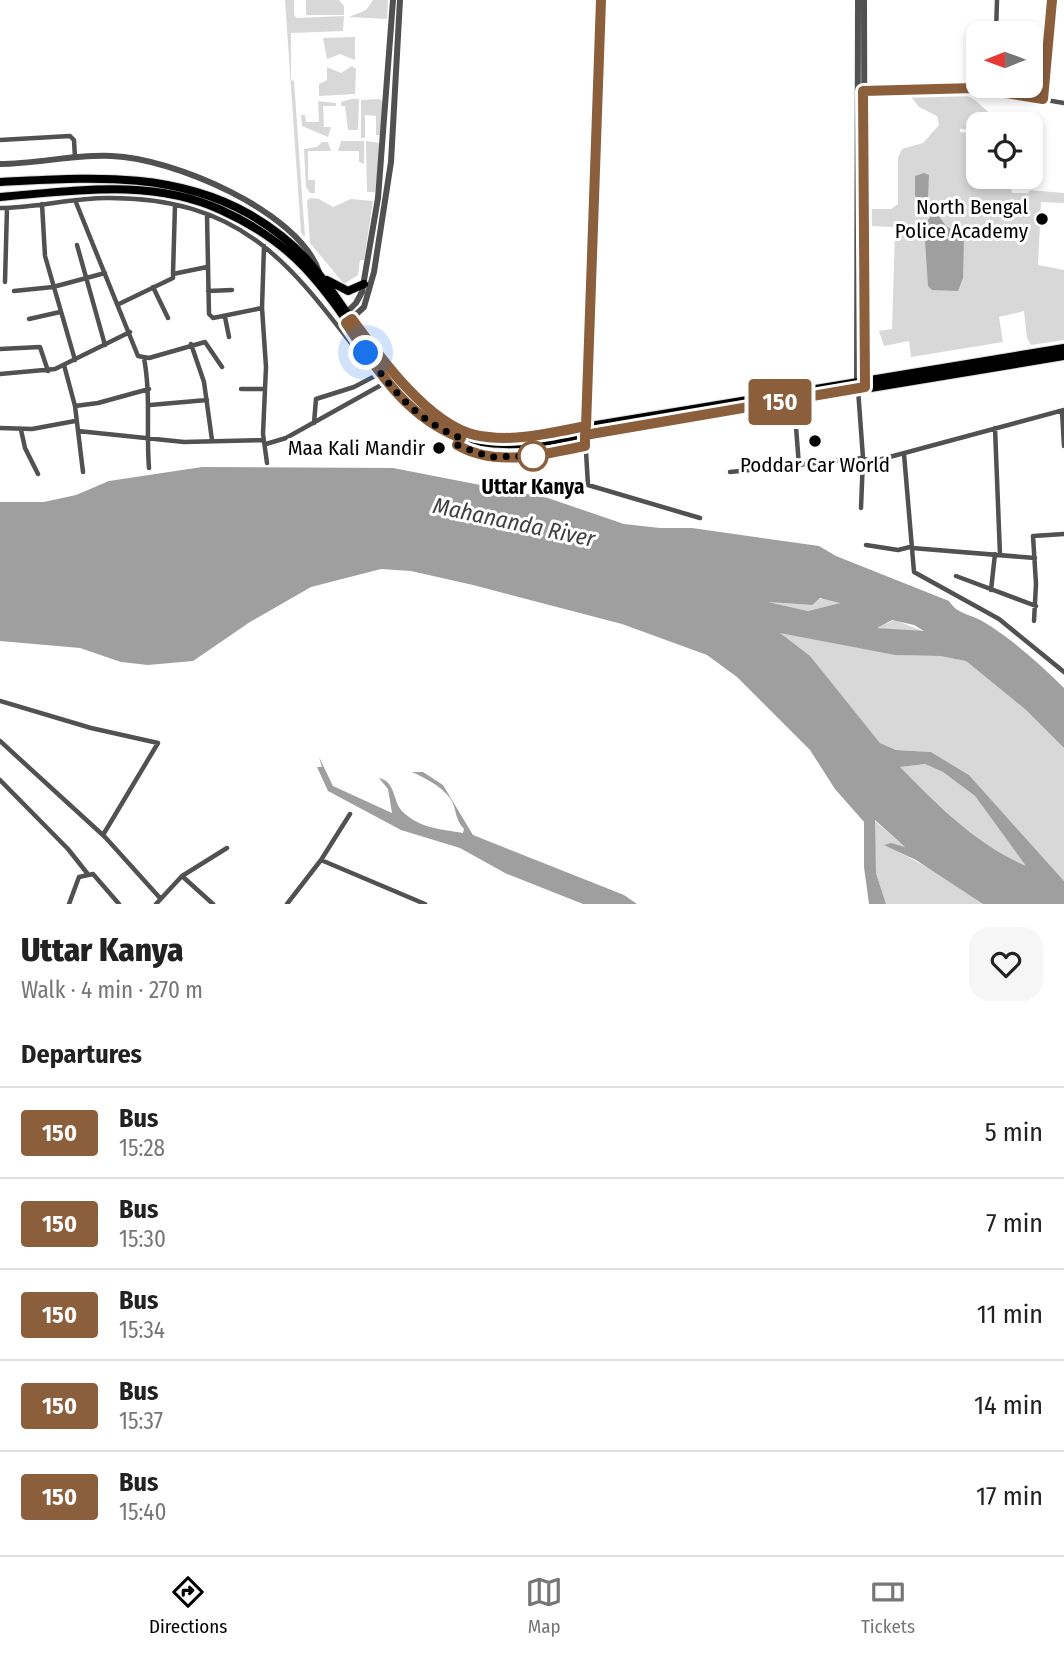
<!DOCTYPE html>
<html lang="en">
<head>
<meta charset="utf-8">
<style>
	:root { --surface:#fff; --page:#f6f6f6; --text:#222; --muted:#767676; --line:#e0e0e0; --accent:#000 }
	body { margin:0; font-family:"Fira Sans Condensed",sans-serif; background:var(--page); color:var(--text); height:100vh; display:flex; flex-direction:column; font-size:26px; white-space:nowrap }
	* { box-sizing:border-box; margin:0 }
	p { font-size:23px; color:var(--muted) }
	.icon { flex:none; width:38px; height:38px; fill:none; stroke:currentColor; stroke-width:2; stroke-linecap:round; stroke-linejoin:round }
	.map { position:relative; height:904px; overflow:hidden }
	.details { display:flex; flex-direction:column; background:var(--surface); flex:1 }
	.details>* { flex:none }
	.badge { padding:0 14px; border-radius:5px; font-size:24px; line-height:46px }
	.needle { width:46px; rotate:269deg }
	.buttons { position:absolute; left:966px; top:21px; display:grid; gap:14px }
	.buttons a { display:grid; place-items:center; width:77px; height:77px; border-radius:14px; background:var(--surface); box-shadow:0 4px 10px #0003; font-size:35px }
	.you { position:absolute; width:35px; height:35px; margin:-18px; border:5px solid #fff; border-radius:50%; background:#1a73e8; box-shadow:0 0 0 10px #1a73e833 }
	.map>.badge { position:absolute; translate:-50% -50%; box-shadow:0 0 0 4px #fff }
	h2 { padding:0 21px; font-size:26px; line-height:63px }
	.round { display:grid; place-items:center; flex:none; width:74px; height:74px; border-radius:21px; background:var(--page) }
	.headline { display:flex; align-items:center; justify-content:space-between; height:119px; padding:0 21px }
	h1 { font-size:33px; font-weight:800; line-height:52px }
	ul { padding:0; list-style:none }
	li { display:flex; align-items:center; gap:21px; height:91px; padding:0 21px; border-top:2px solid var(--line) }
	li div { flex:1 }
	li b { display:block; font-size:26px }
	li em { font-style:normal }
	li .badge { min-width:77px; font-weight:700; text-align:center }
	.tabs { display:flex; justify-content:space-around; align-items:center; height:98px; border-top:2px solid var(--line); background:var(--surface); font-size:19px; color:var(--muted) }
	.tabs a { display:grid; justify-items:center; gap:4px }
	.tabs .active { color:var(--accent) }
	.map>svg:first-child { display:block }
</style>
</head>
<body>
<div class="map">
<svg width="1064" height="904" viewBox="0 0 1064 904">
	<rect width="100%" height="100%" fill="#fff"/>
	<!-- green -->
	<path fill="#d8d8d8" d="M285 0H294V15L297 18 344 16 343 31 291 33V80L294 81 305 237 301 233Z
		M306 0H339L344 6V15H306Z
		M373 0H388L387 19 349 17 366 10Z
		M355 37V60L340 54 327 59 323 38Z
		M352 66 356 69 355 94 319 96V84L327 80V67L341 73Z
		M960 93C977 98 983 109 997 119V124H978V130L960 129V132L978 134V177H995L996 188 1011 189 1012 193H1028L1030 190 1064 193V203L1041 202 1038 265 1064 270V340L1031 345 1027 338 1024 311 999 317 1003 342 911 357 909 341 884 346 879 331 892 329 895 232 893 227 870 226 871 209H891L898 204V158L902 149 923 143 939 125 937 116 919 107 909 94Z
		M351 99H359L358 130H348L345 106H341V102Z
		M379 99 383 101 381 135H376V116L365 115V138H361V100Z
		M318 101 336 103V106H323L324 127H331L328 137 302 126 301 115H305L306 122H319Z
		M341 141H364V164L359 162V151H338Z
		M366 141 381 143 375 192H367Z
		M322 142H328L331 151H308V180H315V193H310L306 187 304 149 317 147Z
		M310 198 319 199 333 207 351 199 373 201 364 260H360L358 275 344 284 310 243 307 201Z
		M825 598 840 603 808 611 768 602 812 605 814 600Z
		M895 620 925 632 876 628Z
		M779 632 896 655 940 656 966 661 1026 710 1064 748V881L969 775 931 752 896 750 880 743 833 685Z
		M925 764 943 772 975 796 1027 867C967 837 946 811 899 767Z
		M874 820 905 847 885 844 957 884 983 904H886L876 873Z"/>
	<!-- water -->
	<path fill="#9f9f9f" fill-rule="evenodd" d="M924 173 929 175 928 197 919 200 915 196V176Z
		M938 215 946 226 964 237 963 278 958 291 932 290 928 286 924 225 931 216Z
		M202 467 393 468 548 498 624 524 660 528H692L819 546 836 556 949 601C957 614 970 614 982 621 1011 638 1040 664 1064 688V748L1026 710 966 661 940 656 895 655 780 633 810 656 880 743 896 750 931 752 969 775 1064 881V904H983L916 860 884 845 891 843 905 847 875 820 876 873 886 904H869L864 867V822L835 789 810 750 737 677 707 655 622 624 473 585 411 571 381 569 311 587 250 622 193 661 148 665 121 662 80 648 0 641V502H44L76 495 109 481ZM820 598 840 603 808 611 768 602 812 605ZM892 620 914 625 924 631 877 628ZM925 764 943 772 975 796 1026 866C974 843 939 806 900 767Z
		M319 757 333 786 392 813 388 789 379 778C397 782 392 803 404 813 422 829 441 829 463 833L464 829C454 818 457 808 450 798 441 786 425 778 412 772H423L443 785 473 835 624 895 637 904H583L505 873 460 848 401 830 328 791 317 767H322Z"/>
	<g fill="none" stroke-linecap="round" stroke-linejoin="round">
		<!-- primary casing -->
		<g stroke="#dbdbdb" stroke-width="10">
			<path id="primary" d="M0 182C87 178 171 170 249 214 275 229 300 249 318 273 364 329 397 414 474 434 498 441 524 436 548 433L1064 348
				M0 197C74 191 151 178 221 210 252 224 281 243 304 267 389 357 394 464 549 441L1064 356
				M327 280 348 291 364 284
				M399 376 435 412"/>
		</g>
		<!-- minor -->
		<path stroke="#515151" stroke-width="4.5" d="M996 33 997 0
			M864 91 974 88 1064 103
			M1043 99 1052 0
			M0 140 70 136 74 140 75 158
			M75 200 138 356 149 358 205 342 222 367
			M42 204 45 256 75 360
			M0 208C36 208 71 198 107 198 259 197 301 282 385 387L398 398
			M207 215 209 314 213 318 262 308
			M77 245 105 345
			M264 246 262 308 266 367 263 434 267 463
			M173 274 175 205
			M5 282 7 208
			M153 287 168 318
			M14 291 53 287 105 273
			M208 291 232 290
			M119 304 173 278V274L207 267
			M225 317 229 337
			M29 319 60 312
			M191 344 204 382 212 440
			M0 349 40 347 48 371
			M144 358C151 395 146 431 149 468
			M64 365 75 406 83 472
			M0 374 55 369 130 332
			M241 389H265
			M858 389 863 458 871 462 1064 410
			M794 401 799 466
			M150 405 207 400
			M75 406 98 403 149 389
			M1062 411 1064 446
			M314 423 316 399 354 387 377 375
			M586 426 601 0
			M0 428 32 429 75 421
			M995 428 1000 555
			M21 430 25 448 38 474
			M78 431 184 442 264 440
			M585 435 588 485 700 518
			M461 438 457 445C498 468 542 454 585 446
			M266 444 286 438 383 384
			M904 454 914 572 999 619 1064 672
			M730 472 863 458 861 508
			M866 545 898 550 910 547
			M912 548 1035 558
			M956 576 1036 606
			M991 590 995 554
			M1034 621 1036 584 1033 536 1064 534
			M0 701 91 728 158 743 103 835
			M0 741 105 837 160 898
			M0 780 68 849 87 873
			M321 860 350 814
			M182 876 213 904
			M69 904 79 877 93 874 119 904
			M156 904 182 876 227 848
			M287 904 321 860 425 904"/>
		<!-- tertiary -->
		<path stroke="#515151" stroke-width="6" d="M864 0 865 387
			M0 164C37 164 75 154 112 156 172 158 299 211 319 272
			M344 315 356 303 362 292 378 198 393 0
			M349 321 364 307 374 272 391 162 400 0
			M857 383 858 0"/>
		<!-- primary -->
		<use href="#primary" stroke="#000" stroke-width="8"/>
	</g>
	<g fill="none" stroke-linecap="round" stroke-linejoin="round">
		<!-- line casing -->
		<g stroke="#fff" stroke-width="16">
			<path id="line" d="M601 0 586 426C551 433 511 443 475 435 428 424 379 356 352 319L346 323C378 371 406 417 461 438L457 445C497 468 543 454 585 446V435L865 387 863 91 974 88 1043 99 1052 0"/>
		</g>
		<!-- line -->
		<use href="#line" stroke="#8b5e3c" stroke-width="10"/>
		<!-- walk -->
		<path stroke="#000" stroke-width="7" stroke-dasharray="0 12.6" d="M366 353C392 390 417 421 461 438L457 445 490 457 533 456"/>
	</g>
	<!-- markers -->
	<g fill="#000" stroke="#fff" stroke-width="2.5">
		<circle cx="1042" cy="219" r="7"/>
		<circle cx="815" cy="441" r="7"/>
		<circle cx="439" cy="448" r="7"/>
	</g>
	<circle fill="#fff" stroke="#8b5e3c" stroke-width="3.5" cx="533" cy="456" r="14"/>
	<g text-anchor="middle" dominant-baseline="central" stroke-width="6" stroke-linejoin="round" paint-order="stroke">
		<!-- poi labels -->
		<g font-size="21" fill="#000" stroke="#fff" text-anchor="end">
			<text x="1028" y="207">North Bengal<tspan x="1028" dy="24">Police Academy</tspan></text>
			<text x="425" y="448">Maa Kali Mandir</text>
			<text x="815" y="465" text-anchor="middle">Poddar Car World</text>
		</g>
		<!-- stop labels -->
		<g font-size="21" font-weight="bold" fill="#000" stroke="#fff">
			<text x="533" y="487">Uttar Kanya</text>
		</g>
		<!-- water labels -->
		<g font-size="23" font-style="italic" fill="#404040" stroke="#fff">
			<text transform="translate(514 522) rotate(12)">Mahananda River</text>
		</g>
	</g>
</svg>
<div class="buttons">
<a><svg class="needle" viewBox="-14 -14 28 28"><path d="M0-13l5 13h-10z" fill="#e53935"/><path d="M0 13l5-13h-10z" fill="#767676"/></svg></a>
<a><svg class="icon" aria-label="locate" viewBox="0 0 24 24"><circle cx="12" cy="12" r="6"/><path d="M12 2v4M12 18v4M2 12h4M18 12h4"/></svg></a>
</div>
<div class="you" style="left:366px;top:353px"></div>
<b class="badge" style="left:780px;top:402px;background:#8b5e3c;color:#fff">150</b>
</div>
<section class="details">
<div class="headline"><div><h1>Uttar Kanya</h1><p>Walk · 4 min · 270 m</p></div><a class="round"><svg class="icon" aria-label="heart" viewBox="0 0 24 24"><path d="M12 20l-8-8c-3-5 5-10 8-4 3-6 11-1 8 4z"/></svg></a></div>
<h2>Departures</h2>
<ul>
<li><span class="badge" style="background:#8b5e3c;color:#fff">150</span><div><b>Bus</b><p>15:28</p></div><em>5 min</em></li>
<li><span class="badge" style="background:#8b5e3c;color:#fff">150</span><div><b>Bus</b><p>15:30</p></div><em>7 min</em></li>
<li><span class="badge" style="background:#8b5e3c;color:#fff">150</span><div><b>Bus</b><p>15:34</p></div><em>11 min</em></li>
<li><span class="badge" style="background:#8b5e3c;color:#fff">150</span><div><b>Bus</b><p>15:37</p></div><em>14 min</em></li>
<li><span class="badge" style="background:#8b5e3c;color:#fff">150</span><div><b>Bus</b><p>15:40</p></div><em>17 min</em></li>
</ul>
</section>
<nav class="tabs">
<a class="active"><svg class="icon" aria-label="directions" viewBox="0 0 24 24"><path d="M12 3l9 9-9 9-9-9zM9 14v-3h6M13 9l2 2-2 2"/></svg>Directions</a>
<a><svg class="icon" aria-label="map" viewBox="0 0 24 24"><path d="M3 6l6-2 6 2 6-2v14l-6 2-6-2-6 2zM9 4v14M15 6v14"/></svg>Map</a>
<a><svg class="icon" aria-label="tickets" viewBox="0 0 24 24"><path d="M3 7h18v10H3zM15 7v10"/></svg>Tickets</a>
</nav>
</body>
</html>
